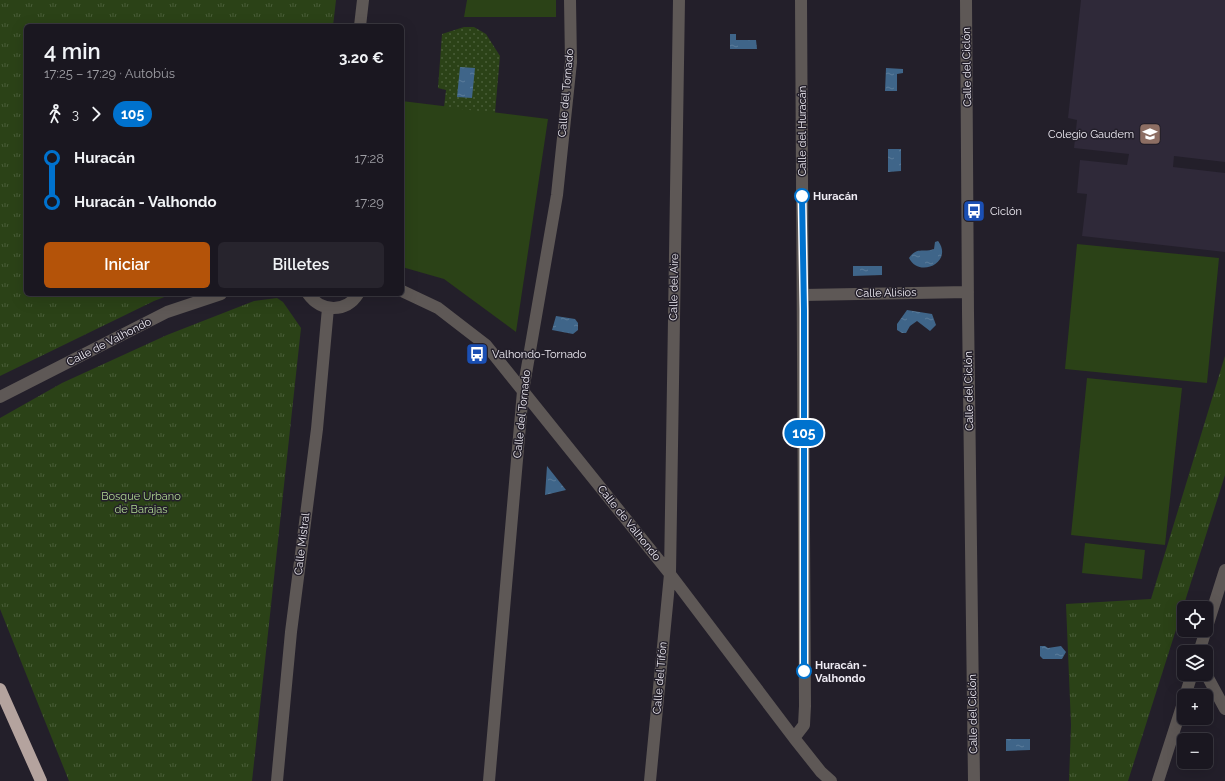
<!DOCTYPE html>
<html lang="es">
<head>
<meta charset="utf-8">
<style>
	:root { --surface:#1a1720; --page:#27242d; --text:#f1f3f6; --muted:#9f9fa5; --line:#38363e; --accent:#b45309 }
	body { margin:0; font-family:Raleway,sans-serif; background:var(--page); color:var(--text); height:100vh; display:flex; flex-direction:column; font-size:15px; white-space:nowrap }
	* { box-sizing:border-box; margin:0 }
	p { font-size:13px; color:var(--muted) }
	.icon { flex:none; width:22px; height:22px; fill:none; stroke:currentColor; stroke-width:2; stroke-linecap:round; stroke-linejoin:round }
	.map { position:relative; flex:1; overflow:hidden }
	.sheet { position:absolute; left:24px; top:24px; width:380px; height:272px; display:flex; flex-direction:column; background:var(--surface); border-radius:6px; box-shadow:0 4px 16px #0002,0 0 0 1px var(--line) }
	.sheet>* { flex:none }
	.badge { padding:0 8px; border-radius:13px; font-size:14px; line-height:26px }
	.tools { position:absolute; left:1177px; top:601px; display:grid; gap:8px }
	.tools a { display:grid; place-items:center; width:36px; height:36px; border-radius:6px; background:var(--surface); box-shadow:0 4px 16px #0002,0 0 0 1px var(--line); font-size:20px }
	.map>.badge { position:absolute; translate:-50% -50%; box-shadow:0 0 0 2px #fff }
	.legs { display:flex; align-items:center; gap:6px; height:44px; padding:0 20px; font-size:13px }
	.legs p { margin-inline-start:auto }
	.head { display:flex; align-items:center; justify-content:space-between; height:68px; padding:0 20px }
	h1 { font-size:22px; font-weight:600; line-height:30px }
	.action { display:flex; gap:8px; margin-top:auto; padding:8px 20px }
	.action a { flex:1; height:46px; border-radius:6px; background:var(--accent); color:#fff; font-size:16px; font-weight:600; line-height:46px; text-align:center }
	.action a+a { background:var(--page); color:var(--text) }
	ul { padding:0 20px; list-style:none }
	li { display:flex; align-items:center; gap:14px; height:44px; font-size:15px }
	li i { display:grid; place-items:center; width:6px; height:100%; margin:0 5px; background:currentColor }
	li i::after { content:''; width:10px; height:10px; margin:-5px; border:3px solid; border-radius:50%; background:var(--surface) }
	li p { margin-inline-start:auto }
	li:first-child i { background:linear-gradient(#0000 50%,currentColor 0) }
	li:last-child i { background:linear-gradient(currentColor 50%,#0000 0) }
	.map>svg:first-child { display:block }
</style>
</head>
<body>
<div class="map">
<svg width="1225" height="781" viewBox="0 0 1225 781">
	<defs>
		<pattern id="park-tufts" width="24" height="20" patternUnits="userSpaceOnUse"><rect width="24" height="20" fill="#2b4217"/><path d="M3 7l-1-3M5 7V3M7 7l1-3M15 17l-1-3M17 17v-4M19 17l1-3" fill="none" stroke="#4a5e39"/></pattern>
		<pattern id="garden-dots" width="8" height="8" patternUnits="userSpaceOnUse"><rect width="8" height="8" fill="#2b4217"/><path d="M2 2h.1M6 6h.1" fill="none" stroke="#4a5e39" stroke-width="1.8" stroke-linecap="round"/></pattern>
		<pattern id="water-ripples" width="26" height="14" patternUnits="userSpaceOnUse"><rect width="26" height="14" fill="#3f6589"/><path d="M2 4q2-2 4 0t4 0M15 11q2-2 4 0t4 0" fill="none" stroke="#5b7b9a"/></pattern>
	</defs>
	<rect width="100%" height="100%" fill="#231f2a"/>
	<!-- built -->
	<path fill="#2f2939" d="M1081 0H1225V162L1174 156 1173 167 1225 173V252L1082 236 1087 194 1077 193 1080 160 1127 165 1129 154 1074 148 1077 120 1068 118Z"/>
	<!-- grass -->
	<path fill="#2b4217" d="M467 0H556V17H464Z
		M402 101 548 119 516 332 444 279 402 267Z
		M1077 244 1219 258 1207 383 1065 369Z
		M1087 378 1182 388 1165 545 1071 535Z
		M1085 543 1145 550 1142 579 1082 573Z"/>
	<!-- park -->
	<path fill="url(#park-tufts)" d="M0 0H336L333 26H26V294H172L154 301 0 376Z
		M277 298 283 302 301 328 252 781H69L0 609V418L62 383 167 335 254 301Z
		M1225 356V475L1128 781H1069L1071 725 1066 604 1151 599Z"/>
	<!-- garden -->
	<path fill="url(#garden-dots)" d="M464 27H474L486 34 500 56 495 113 444 107 446 90 438 88 442 34Z"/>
	<!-- water -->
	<path fill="url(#water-ripples)" d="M730 34H736V40H756L757 49H730Z
		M460 67 475 68 472 98 457 97Z
		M886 68 903 69V73L897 74V91H885Z
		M888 149H901V171L888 172Z
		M938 241C954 262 919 279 909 258 917 246 924 253 934 249L935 242Z
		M853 266H882V275L853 276Z
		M907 310 932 314 936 325 930 331 917 321 910 326 906 333H902L897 330V324Z
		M556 316 575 319 578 323V330L573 334 552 330Z
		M547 466 566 490 545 495Z
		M1040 646H1045L1048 648 1061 646 1066 652 1062 659H1043L1040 656Z
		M1006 739H1030V750L1006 751Z"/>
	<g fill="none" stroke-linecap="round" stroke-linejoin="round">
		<!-- minor -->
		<path stroke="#5e5856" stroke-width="12" d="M966 0 968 312 974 781
			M360 26 363 0
			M402 291 438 308 486 345 670 574 794 738 821 772 831 781
			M308 294C321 312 346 313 358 294
			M803 295 968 292
			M0 397 167 312 221 294
			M1199 652 1225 570
			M1206 674 1225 709
			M1185 696 1192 674
			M794 738 804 725 805 706 801 0
			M277 781 291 632 317 429 328 308
			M489 781 523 391 557 195 571 62 570 0
			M650 781 670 574 679 0
			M1158 781 1184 700"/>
		<!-- highway -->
		<path stroke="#b4a39e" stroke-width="12" d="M0 689 41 781"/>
	</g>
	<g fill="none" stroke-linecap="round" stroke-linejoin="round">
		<!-- line-1 casing -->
		<g stroke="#fff" stroke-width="9">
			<path id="line-1" d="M802 196 804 310V671"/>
		</g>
		<!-- line-1 -->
		<use href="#line-1" stroke="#0072ce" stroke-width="6"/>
	</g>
	<!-- icons -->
	<defs>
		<g id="school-square" transform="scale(1.15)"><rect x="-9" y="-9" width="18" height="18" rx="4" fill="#8d6e63" stroke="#231f2a"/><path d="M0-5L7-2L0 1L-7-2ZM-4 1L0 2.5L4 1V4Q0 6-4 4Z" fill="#fff"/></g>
		<g id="bus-square" transform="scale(1.15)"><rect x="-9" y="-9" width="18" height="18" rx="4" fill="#1a4fb4" stroke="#231f2a"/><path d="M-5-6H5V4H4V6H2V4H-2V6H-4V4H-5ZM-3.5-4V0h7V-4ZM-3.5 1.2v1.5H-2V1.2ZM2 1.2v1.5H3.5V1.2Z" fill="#fff"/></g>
	</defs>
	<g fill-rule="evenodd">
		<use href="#school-square" x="1150" y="134"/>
		<use href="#bus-square" x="974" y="211"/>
		<use href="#bus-square" x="477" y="354"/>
	</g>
	<!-- markers -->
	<g fill="#fff" stroke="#0072ce" stroke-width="2">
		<circle cx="802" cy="196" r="7"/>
		<circle cx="804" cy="671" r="7"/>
	</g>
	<g text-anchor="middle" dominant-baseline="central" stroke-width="3" stroke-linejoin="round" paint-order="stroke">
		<!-- street labels -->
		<g font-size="11" fill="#f0edf5" stroke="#231f2a">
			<text transform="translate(967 67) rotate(-91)">Calle del Ciclón</text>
			<text transform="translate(566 93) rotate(-85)">Calle del Tornado</text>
			<text transform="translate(802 131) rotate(-90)">Calle del Huracán</text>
			<text transform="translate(674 287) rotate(-89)">Calle del Aire</text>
			<text transform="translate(886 293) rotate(-1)">Calle Alisios</text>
			<text transform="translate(109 342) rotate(-27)">Calle de Valhondo</text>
			<text transform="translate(969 391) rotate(-91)">Calle del Ciclón</text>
			<text transform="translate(522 414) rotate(-84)">Calle del Tornado</text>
			<text transform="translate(629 523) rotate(51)">Calle de Valhondo</text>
			<text transform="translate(302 544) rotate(-83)">Calle Mistral</text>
			<text transform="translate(660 678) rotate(-85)">Calle del Tifón</text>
			<text transform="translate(973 714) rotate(-91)">Calle del Ciclón</text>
		</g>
		<!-- poi labels -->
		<g font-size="11" fill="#f0edf5" stroke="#231f2a" text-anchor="start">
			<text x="1134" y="134" text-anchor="end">Colegio Gaudem</text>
			<text x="990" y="211">Ciclón</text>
			<text x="492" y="354">Valhondo-Tornado</text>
		</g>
		<!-- stop labels -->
		<g font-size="11" font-weight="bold" fill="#f0edf5" stroke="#231f2a" text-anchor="start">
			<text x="813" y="196">Huracán</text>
			<text x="815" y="665">Huracán -<tspan x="815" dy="13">Valhondo</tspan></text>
		</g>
		<!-- park labels -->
		<g font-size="11" fill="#b0d892" stroke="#231f2a">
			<text x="141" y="496">Bosque Urbano<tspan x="141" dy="13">de Barajas</tspan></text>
		</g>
	</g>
</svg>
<div class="tools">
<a><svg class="icon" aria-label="locate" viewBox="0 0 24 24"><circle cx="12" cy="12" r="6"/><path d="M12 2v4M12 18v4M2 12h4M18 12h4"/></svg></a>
<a><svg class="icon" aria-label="layers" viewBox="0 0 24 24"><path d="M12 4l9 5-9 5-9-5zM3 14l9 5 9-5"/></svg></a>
<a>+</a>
<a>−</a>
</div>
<b class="badge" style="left:804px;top:433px;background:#0072ce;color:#fff">105</b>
<section class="sheet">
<div class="head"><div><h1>4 min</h1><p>17:25 – 17:29 · Autobús</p></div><b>3.20 €</b></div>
<div class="legs"><svg class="icon" aria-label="walk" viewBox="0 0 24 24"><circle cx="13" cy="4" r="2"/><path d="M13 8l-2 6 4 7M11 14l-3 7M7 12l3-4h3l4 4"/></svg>3<svg class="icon" aria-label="forward" viewBox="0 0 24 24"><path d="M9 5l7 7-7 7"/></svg><b class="badge" style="background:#0072ce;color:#fff">105</b></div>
<ul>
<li><i style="color:#0072ce"></i><b>Huracán</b><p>17:28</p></li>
<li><i style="color:#0072ce"></i><b>Huracán - Valhondo</b><p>17:29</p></li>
</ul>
<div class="action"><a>Iniciar</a><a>Billetes</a></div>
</section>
</div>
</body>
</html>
